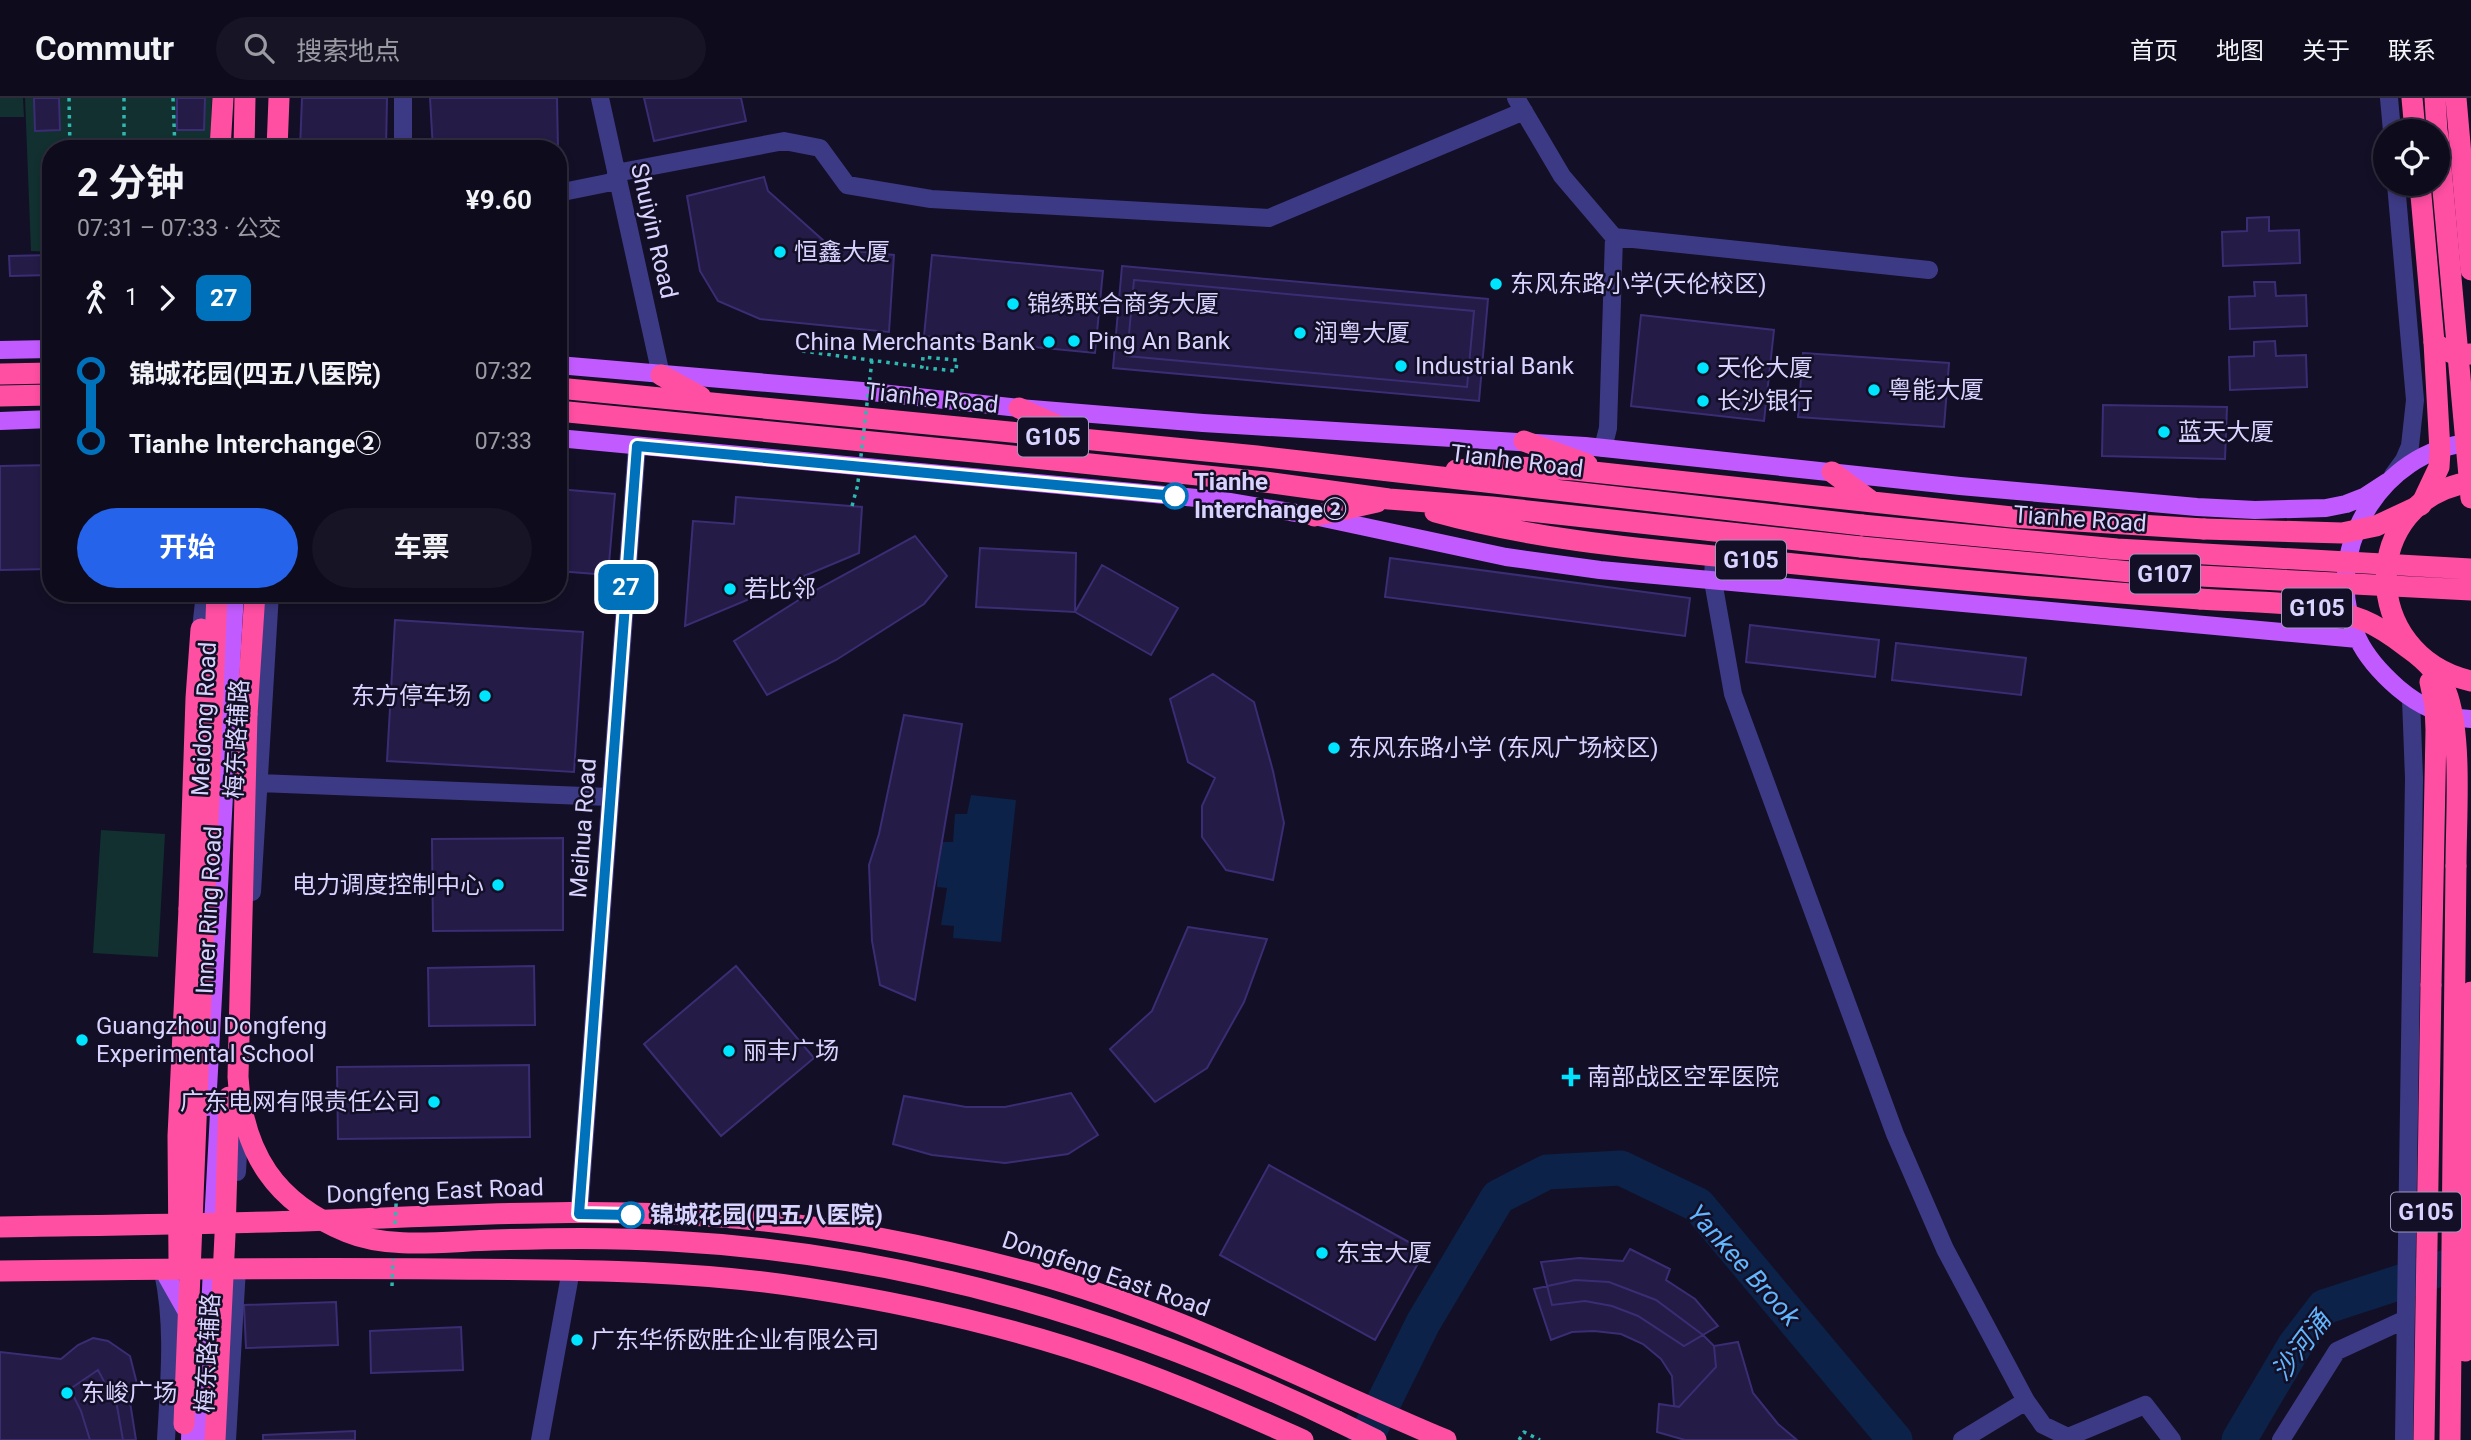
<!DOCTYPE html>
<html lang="zh">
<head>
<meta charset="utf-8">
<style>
	:root { --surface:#0e0b1c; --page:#171425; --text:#f1f3f6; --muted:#9b9ba3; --line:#2e2b3b; --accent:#2563eb }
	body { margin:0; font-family:Roboto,"Noto Sans SC",sans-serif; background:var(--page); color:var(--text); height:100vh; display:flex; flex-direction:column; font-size:26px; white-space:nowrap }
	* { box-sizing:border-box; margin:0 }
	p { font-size:23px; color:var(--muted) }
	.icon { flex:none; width:38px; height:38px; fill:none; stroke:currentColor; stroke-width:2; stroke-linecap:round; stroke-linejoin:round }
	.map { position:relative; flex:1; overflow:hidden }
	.details { position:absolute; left:42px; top:42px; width:525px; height:462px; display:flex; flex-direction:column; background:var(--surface); border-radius:28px; box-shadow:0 4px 10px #0003,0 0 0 2px var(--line) }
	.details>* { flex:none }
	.badge { padding:0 14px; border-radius:10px; font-size:24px; line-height:46px }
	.buttons { position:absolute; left:2373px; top:21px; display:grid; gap:14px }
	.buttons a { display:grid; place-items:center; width:77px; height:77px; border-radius:50%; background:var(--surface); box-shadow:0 4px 10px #0003,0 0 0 2px var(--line); font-size:35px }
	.map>.badge { position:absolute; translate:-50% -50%; box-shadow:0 0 0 4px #fff }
	.legs { display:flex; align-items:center; gap:10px; height:77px; padding:0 35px; font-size:23px }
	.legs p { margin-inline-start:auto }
	.summary { display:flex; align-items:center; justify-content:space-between; height:119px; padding:0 35px }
	h1 { font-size:38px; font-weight:700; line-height:52px }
	.action { display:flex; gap:14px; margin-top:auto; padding:14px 35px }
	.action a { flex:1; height:80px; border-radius:42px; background:var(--accent); color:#fff; font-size:28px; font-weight:700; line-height:80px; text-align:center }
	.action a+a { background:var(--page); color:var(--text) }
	ul { padding:0 35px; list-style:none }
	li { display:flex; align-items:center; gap:24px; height:70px; font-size:26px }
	li i { display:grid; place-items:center; width:10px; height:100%; margin:0 9px; background:currentColor }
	li i::after { content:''; width:18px; height:18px; margin:-9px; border:5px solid; border-radius:50%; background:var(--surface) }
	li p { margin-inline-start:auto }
	li:first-child i { background:linear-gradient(#0000 50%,currentColor 0) }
	li:last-child i { background:linear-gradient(currentColor 50%,#0000 0) }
	header { display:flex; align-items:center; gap:42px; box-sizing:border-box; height:98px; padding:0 35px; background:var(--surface); border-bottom:2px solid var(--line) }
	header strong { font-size:33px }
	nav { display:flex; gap:38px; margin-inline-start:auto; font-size:24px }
	.search { width:490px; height:63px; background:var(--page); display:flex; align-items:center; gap:18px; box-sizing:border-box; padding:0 24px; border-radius:38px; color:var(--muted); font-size:26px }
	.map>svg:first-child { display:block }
</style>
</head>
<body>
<header>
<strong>Commutr</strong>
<div class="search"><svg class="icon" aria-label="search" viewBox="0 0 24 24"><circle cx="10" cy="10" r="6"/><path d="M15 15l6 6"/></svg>搜索地点</div>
<nav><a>首页</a><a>地图</a><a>关于</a><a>联系</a></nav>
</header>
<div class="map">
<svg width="2471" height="1342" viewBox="0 0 2471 1342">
	<rect width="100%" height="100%" fill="#130f26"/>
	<!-- green -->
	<path fill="#12302f" d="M0 0H23L24 19H0Z
		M25 0H212L210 51H51V154L31 153Z
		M101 732 165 736 158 859 93 855Z"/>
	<!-- water -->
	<path fill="#0c2248" d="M971 697 1016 702 1001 844 953 840 954 828 941 827 947 790 937 789 939 744H953L955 716H967Z"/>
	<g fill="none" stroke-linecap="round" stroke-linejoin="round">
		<!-- river -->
		<path stroke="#0c2248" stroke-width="35" d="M1365 1342 1423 1225 1498 1099 1547 1074 1621 1070 1698 1107 1895 1342
			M2239 1342 2295 1247 2324 1209 2471 1161"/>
	</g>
	<!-- building -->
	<path fill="#241b47" stroke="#3b2d73" stroke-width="2" d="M34 0H59L60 32 35 33Z
		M177 0H205L204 32H177Z
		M302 0H387L386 51H300Z
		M430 0H557L558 51H433Z
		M644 0H741L746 23 654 43Z
		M764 79 768 93 833 151 894 157 889 234 760 221 718 203 700 173 687 98Z
		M2269 119V133L2299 132 2300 165 2223 168 2222 134 2247 133V120Z
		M51 157V177L10 178 9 158Z
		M932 157 1103 173 1095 255 924 238Z
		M1122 168 1488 201 1479 303 1113 270Z
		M1134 182 1474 213 1467 289 1127 258Z
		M2254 184H2275L2276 198 2306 197 2307 228 2230 231 2229 199 2255 198Z
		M1641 217 1774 232 1764 323 1631 308Z
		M2275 243 2276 258 2306 257 2307 289 2230 292 2229 259 2254 258V244Z
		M1803 255 1949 265 1944 329 1798 319Z
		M2103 307 2227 309 2225 361 2102 358Z
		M51 367V471L0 472V368Z
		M558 391 615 396 608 477 558 473Z
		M736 399 862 409 859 455 685 528 693 423 734 426Z
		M915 438 947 478 924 506 836 562 767 597 734 543 805 498Z
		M980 450 1076 455 1075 514 976 509Z
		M1390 460 1690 500 1685 538 1385 499Z
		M1102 467 1178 510 1151 557 1075 514Z
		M395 522 583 534 574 674 387 663Z
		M1750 527 1879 542 1875 579 1746 564Z
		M1896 545 2026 560 2021 597 1892 582Z
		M1213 576 1254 604 1273 673 1284 725 1273 782 1226 772 1202 739V708L1215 680 1188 664 1170 601Z
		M904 617 962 626 915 902 880 887 872 843 869 767 879 736Z
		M563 740V832L433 833 432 741Z
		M1188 829 1267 841 1244 904 1207 970 1155 1004 1110 951 1152 913Z
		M534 868 535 927 429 928 428 870Z
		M736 868 814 960 721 1038 644 946Z
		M529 967 530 1039 338 1041 337 969Z
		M1071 995 1098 1037 1068 1056 1005 1065 932 1057 893 1046 904 998 966 1009H1005Z
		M1269 1067 1425 1153 1375 1242 1220 1157Z
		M1630 1151 1670 1171 1666 1182 1695 1201 1718 1228 1684 1248 1638 1218 1612 1208 1585 1203 1552 1207 1541 1164 1579 1160 1623 1163Z
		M1575 1182 1609 1184 1656 1202 1703 1237 1714 1248 1716 1269 1679 1309 1674 1308 1672 1278 1661 1261 1643 1246 1621 1236 1594 1233 1572 1234 1551 1242 1534 1191Z
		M336 1204 338 1247 246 1250 244 1207Z
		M461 1229 463 1272 371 1275 370 1233Z
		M93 1240 108 1243 130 1258 137 1286 130 1304 136 1342H0V1254L61 1261 78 1247Z
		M1738 1244 1753 1295 1778 1326 1797 1342H1685L1657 1334 1659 1306 1679 1309 1716 1269 1714 1248Z
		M98 1272 117 1308 123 1342H90L81 1313 70 1291Z
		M355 1333V1342H263V1337Z"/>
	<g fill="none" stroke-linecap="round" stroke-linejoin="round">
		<!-- path -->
		<path stroke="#2fb8b0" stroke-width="3.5" stroke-dasharray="3.5 5" stroke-linecap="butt" d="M69 0 70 51
			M124 0V51
			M173 0 175 51
			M802 253 922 269 923 259 957 262 956 273 926 270
			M852 408 858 386
			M1519 1342 1524 1334 1540 1342"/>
		<!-- minor -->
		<path stroke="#3d3a85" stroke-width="18" d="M403 0V51
			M600 0 661 277
			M1516 0 1562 78 1614 139 1608 330 1603 350
			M2389 0 2392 33
			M616 75 784 43 820 50 847 87 931 101 1269 120 1524 13
			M558 95 617 83
			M1614 139 1929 172
			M2393 377 2404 362 2410 348 2415 302 2396 86
			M1714 458 1713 483 1733 596 1895 1036 1945 1151 2026 1303 2043 1327 2068 1339 2145 1307 2172 1342
			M201 531 205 495
			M259 685 610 699
			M252 794 270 495
			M237 1074 240 1018
			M579 1116 637 348
			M163 1174C175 1229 169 1286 166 1342
			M227 1342 237 1170
			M540 1342 571 1172
			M1962 1342 2026 1303
			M2281 1342 2337 1253 2404 1222
			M2404 1342 2414 680 2411 601"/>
		<!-- major -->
		<path stroke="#c25bff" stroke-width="18" d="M0 252 51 251
			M558 267 862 293 1019 310 1203 325 1585 348 1960 388 2197 409 2255 412 2326 410 2346 406 2364 399 2387 384
			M0 323 51 321
			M558 340 1218 402 1314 418 1506 459 1600 472 2358 541
			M2471 345C2380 351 2318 458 2358 541 2367 560 2382 576 2398 590 2418 607 2444 620 2471 621
			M207 1009 235 495
			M213 1126 219 1015
			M162 1170 188 1216
			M190 1342 191 1313
			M204 1342 212 1170"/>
		<!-- highway -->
		<path stroke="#ff4fa3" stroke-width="21" d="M2412 0 2415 33
			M2435 0 2437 33
			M2456 0 2471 172
			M220 51 223 0
			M244 51 245 0
			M277 51 279 0
			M2420 86 2434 244C2446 254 2455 258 2471 256
			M0 276 51 275
			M661 277 701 299
			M558 290 1257 358 1862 427
			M0 298 51 297
			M1019 310 1074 335
			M558 313 984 355 1265 384 1389 401 1492 409 1861 449
			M1524 343 1587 366
			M1456 372 1517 369 1575 372 2012 419 2204 431
			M1832 374 1871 403
			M2471 384C2358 401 2358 557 2471 583
			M1435 414C1543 444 1655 452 1766 463 1911 478 2055 491 2200 501
			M1314 418 1377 404
			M247 616 255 495
			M189 811 196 600 201 531
			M0 1129C119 1127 239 1126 358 1121 487 1116 617 1109 746 1121 842 1130 938 1150 1032 1175 1176 1214 1309 1285 1446 1342
			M0 1173C149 1171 298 1170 447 1171 567 1172 688 1171 807 1190 910 1206 1019 1231 1118 1266 1181 1288 1242 1315 1303 1342
			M2465 1253 2471 894
			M1337 1323 1376 1342
			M2424 1342 2431 887
			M2450 1342 2456 768"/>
		<!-- path-bridge -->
		<path stroke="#2fb8b0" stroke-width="3.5" stroke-dasharray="3.5 5" stroke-linecap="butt" d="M858 384 872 262
			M395 1126 397 1089
			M392 1188 393 1161"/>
		<!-- highway-bridge -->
		<path stroke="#ff4fa3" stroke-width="21" d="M2438 37 2471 400
			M1862 427 2117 451 2471 471
			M2204 431 2342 435 2376 428 2421 407 2439 369 2440 353 2434 244
			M1861 449 2142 475 2471 492
			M2200 501C2254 505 2313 502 2363 522 2380 529 2394 539 2408 550 2425 562 2442 579 2448 599 2462 643 2456 720 2456 768
			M2430 584 2435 607 2436 632 2431 887
			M247 616 238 979C243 1055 275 1105 347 1134 390 1152 448 1143 493 1142 553 1140 612 1139 671 1143 908 1156 1125 1221 1337 1323
			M179 1163 178 1038 189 811
			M184 1326 217 495
			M215 1342 225 1137 229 999"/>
	</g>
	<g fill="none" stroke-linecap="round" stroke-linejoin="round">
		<!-- line-1 casing -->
		<g stroke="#fff" stroke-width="16">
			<path id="line-1" d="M631 1117 579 1116 637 348 1175 398"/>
		</g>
		<!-- line-1 -->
		<use href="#line-1" stroke="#0072bc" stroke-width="10"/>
	</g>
	<!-- markers -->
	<g fill="#00e5ff" stroke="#130f26" stroke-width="2.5">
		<circle cx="780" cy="154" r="7"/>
		<circle cx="1496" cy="186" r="7"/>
		<circle cx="1013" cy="206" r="7"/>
		<circle cx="1300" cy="235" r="7"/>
		<circle cx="1074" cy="243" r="7"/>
		<circle cx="1049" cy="244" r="7"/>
		<circle cx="1401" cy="268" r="7"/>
		<circle cx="1703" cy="270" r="7"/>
		<circle cx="1874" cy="292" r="7"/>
		<circle cx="1703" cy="303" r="7"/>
		<circle cx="2164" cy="334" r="7"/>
		<circle cx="730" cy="491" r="7"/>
		<circle cx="485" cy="598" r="7"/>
		<circle cx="1334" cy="650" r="7"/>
		<circle cx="498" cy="787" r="7"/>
		<circle cx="82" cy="942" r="7"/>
		<circle cx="729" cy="953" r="7"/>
		<path d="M1567.5 968.5h7v7h7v7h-7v7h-7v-7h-7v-7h7z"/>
		<circle cx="434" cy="1004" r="7"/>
		<circle cx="1322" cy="1155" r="7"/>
		<circle cx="577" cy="1242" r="7"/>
		<circle cx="67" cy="1295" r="7"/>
	</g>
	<g fill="#fff" stroke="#0072bc" stroke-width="3.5">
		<circle cx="1175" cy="398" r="12"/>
		<circle cx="631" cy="1117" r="12"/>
	</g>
	<g text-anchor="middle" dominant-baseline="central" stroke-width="5" stroke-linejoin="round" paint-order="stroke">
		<!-- shield labels -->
		<g fill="#130f26" stroke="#9e99be" stroke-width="2">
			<rect x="1018" y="319.5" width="70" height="39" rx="5"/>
			<rect x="1716" y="442.5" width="70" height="39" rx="5"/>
			<rect x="2130" y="456.5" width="70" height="39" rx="5"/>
			<rect x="2282" y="490.5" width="70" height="39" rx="5"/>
			<rect x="2391" y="1094.5" width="70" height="39" rx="5"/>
		</g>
		<g font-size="23" font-weight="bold" fill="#d9d4ff">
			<text x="1053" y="339">G105</text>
			<text x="1751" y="462">G105</text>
			<text x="2165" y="476">G107</text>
			<text x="2317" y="510">G105</text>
			<text x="2426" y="1114">G105</text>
		</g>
		<!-- street labels -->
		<g font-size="24" fill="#d9d4ff" stroke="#130f26">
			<text transform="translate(654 133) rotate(77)">Shuiyin Road</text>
			<text transform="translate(932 300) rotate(6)">Tianhe Road</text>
			<text transform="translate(1517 363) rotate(7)">Tianhe Road</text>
			<text transform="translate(2080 421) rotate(4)">Tianhe Road</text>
			<text transform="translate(204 621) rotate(-87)">Meidong Road</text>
			<text transform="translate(237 641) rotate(-87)">梅东路辅路</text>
			<text transform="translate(583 730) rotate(-86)">Meihua Road</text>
			<text transform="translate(209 812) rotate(-87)">Inner Ring Road</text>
			<text transform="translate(435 1093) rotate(-2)">Dongfeng East Road</text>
			<text transform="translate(1106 1176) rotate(19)">Dongfeng East Road</text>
			<text transform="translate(208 1255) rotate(-87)">梅东路辅路</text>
		</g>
		<!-- poi labels -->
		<g font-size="24" fill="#d9d4ff" stroke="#130f26" text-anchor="start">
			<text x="794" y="154">恒鑫大厦</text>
			<text x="1510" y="186">东风东路小学(天伦校区)</text>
			<text x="1027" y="206">锦绣联合商务大厦</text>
			<text x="1314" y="235">润粤大厦</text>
			<text x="1088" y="243">Ping An Bank</text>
			<text x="1035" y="244" text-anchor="end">China Merchants Bank</text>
			<text x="1415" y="268">Industrial Bank</text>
			<text x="1717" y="270">天伦大厦</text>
			<text x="1888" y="292">粤能大厦</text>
			<text x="1717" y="303">长沙银行</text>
			<text x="2178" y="334">蓝天大厦</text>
			<text x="744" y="491">若比邻</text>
			<text x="471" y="598" text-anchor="end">东方停车场</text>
			<text x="1348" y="650">东风东路小学 (东风广场校区)</text>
			<text x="484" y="787" text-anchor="end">电力调度控制中心</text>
			<text x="96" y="928">Guangzhou Dongfeng<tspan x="96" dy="28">Experimental School</tspan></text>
			<text x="743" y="953">丽丰广场</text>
			<text x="1587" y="979">南部战区空军医院</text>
			<text x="420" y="1004" text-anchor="end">广东电网有限责任公司</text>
			<text x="1336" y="1155">东宝大厦</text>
			<text x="591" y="1242">广东华侨欧胜企业有限公司</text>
			<text x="81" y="1295">东峻广场</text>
		</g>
		<!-- stop labels -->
		<g font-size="24" font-weight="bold" fill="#d9d4ff" stroke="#130f26" text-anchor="start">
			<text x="1194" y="384">Tianhe<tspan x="1194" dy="28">Interchange②</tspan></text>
			<text x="650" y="1117">锦城花园(四五八医院)</text>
		</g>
		<!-- water labels -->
		<g font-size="26" font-style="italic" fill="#62b6ff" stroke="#130f26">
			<text transform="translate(1744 1167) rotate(48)">Yankee Brook</text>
			<text transform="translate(2301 1248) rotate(-53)">沙河涌</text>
		</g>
	</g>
</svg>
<div class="buttons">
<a><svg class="icon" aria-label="locate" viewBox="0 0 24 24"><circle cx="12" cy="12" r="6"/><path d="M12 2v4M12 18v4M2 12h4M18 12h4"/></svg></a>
</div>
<b class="badge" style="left:626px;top:489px;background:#0072bc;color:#fff">27</b>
<section class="details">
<div class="summary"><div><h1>2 分钟</h1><p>07:31 – 07:33 · 公交</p></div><b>¥9.60</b></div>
<div class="legs"><svg class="icon" aria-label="walk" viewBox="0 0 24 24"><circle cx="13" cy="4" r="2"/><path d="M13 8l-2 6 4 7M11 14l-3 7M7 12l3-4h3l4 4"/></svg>1<svg class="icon" aria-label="forward" viewBox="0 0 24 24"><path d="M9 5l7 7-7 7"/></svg><b class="badge" style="background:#0072bc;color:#fff">27</b></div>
<ul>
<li><i style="color:#0072bc"></i><b>锦城花园(四五八医院)</b><p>07:32</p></li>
<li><i style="color:#0072bc"></i><b>Tianhe Interchange②</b><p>07:33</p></li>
</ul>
<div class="action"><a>开始</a><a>车票</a></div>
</section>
</div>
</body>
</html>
